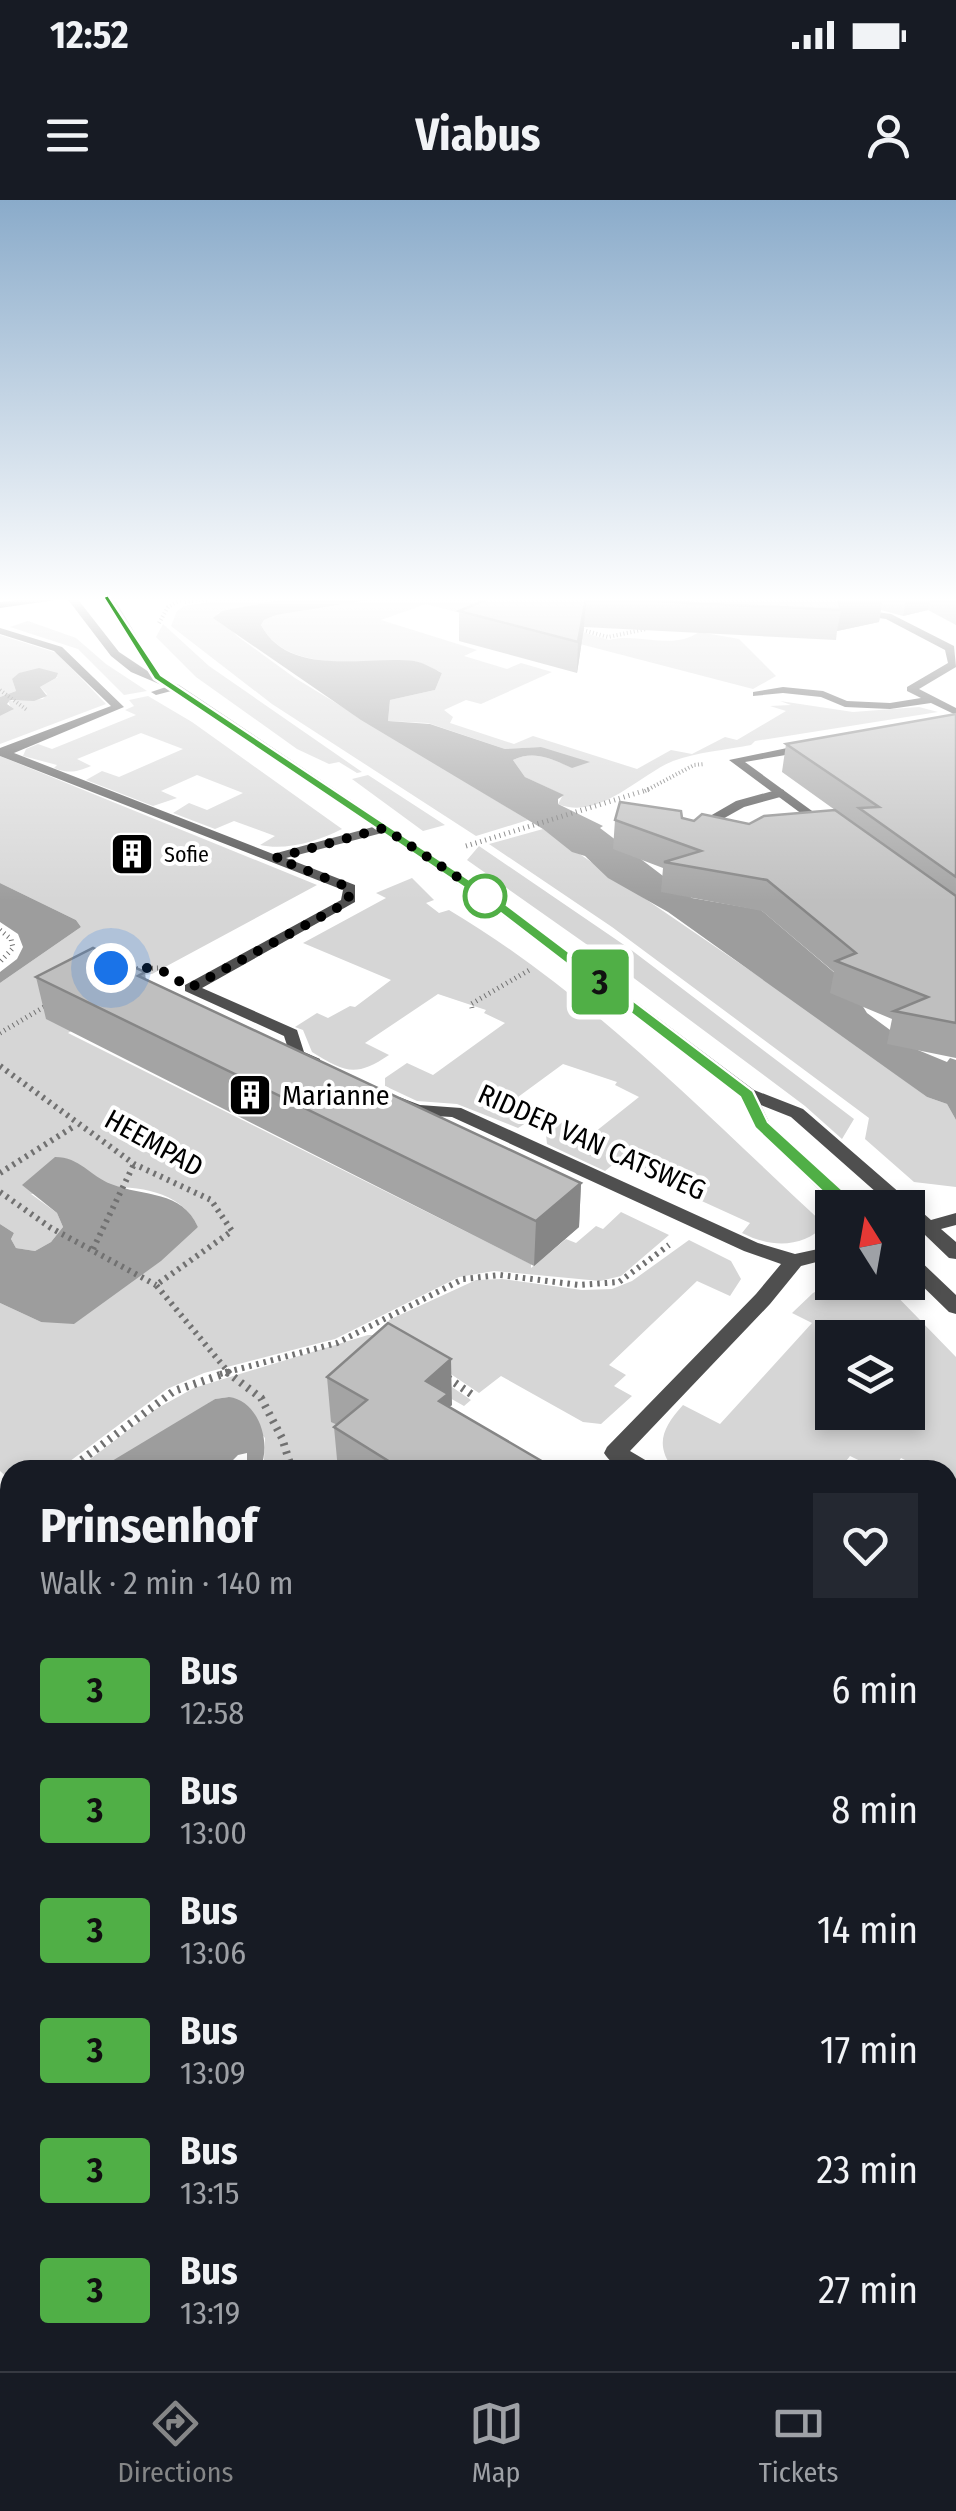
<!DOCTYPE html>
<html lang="en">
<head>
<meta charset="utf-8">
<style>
	:root { --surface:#171b24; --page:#242831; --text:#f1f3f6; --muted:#9ea1a6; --line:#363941; --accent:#858687 }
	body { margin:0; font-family:"Fira Sans Condensed",sans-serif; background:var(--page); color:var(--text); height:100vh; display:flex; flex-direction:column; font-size:38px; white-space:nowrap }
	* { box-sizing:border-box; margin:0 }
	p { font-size:32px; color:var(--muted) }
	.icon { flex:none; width:55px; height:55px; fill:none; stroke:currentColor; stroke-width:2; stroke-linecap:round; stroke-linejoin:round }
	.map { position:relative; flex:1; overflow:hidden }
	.details { position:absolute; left:0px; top:1260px; width:958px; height:912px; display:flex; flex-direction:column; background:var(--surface); border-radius:30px 30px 0 0; box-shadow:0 5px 15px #0003 }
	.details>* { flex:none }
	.badge { padding:0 20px; border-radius:8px; font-size:35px; line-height:65px }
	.needle { width:65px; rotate:349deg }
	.buttons { position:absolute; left:815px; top:990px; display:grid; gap:20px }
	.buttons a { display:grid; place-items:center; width:110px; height:110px; border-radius:0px; background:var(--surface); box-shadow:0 5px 15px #0003; font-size:50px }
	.you { position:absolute; width:50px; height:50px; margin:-25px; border:8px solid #fff; border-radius:50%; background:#1a73e8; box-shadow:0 0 0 15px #1a73e833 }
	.map>.badge { position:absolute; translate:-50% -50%; box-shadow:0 0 0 5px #fff }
	.round { display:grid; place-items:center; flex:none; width:105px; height:105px; border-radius:0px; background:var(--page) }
	.summary { display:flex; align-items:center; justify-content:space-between; height:170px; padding:0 40px }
	h1 { font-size:48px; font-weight:700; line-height:75px }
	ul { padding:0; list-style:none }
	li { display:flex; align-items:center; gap:30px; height:120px; padding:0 40px }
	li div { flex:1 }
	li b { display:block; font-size:38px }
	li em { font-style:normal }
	li .badge { min-width:110px; font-weight:700; text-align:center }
	.status { display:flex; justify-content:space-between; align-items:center; height:70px; padding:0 50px; background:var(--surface); direction:ltr }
	.status svg { height:28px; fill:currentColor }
	header { display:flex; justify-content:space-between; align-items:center; height:130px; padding:0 40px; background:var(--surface); font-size:45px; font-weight:700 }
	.dock { display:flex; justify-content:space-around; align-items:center; height:140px; border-top:2px solid var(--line); background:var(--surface); font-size:28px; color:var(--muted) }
	.dock a { display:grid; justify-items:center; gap:5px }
	.dock .selected { color:var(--accent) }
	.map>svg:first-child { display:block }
</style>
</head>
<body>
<div class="status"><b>12:52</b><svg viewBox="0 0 49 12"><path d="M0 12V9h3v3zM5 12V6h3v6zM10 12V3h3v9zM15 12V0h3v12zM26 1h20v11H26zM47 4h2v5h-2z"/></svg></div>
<header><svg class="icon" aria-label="menu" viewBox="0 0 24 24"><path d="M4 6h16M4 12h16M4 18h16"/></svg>Viabus<svg class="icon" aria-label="person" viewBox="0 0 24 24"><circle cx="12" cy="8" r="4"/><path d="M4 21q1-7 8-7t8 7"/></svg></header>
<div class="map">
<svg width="956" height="2171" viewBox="0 0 956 2171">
	<rect width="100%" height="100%" fill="#fff"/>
	<!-- green -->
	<path fill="#d6d6d6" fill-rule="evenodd" d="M239 397H296L217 413 237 436 295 478 528 620 476 636 272 504 171 426 177 411 184 406Z
		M388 397H490L487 399 493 405 609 440C638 432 673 451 699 432L739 439 776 476 753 489 426 404 381 420 477 450 464 456 507 469 521 463 552 472 481 504 466 500 444 510 453 517 450 523 514 544 533 536 637 569 671 550 692 554 725 537 737 540 786 511 770 506 791 505 780 501 853 512 919 507 938 512 755 541 751 545C726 550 697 552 673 561 639 575 599 621 558 604L563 595 525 577 513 560C534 550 552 559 573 568L541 547 505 549 428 523 388 521 390 500 435 490 442 473C432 468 422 462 412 461 366 457 289 477 261 425L264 420 276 415Z
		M28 421 76 438 106 464 147 491 124 495 78 449 10 427Z
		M163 424 209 466 362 572 357 573 339 562 329 564 297 549 196 477 156 437Z
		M0 435 57 453 106 504 0 544V516L12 510 8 501 43 499 47 494 40 487 58 477 12 479 16 491 0 497Z
		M148 496 192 522 342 629C319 641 286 651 260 645L275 636 234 621 215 629 173 613 189 603 207 610 243 593 197 575 161 591 177 598 153 606 86 580 102 571 119 577 183 549 141 533 77 559 91 566C77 572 69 574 54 568L57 565 23 556 26 549 38 544 52 549 136 515 125 510 134 506 129 500Z
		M0 556 317 685 152 774 121 778 94 817 68 833 531 1064V1068L566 1039 576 1043 596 1026 603 1029 621 1012 669 1035 621 1076 600 1081 494 1071 459 1077 335 1139 204 1173 167 1189 58 1270H10V1280L0 1271V1103L41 1122 198 1027C173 971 79 988 31 994L57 1013 63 1027 51 1042 35 1051 16 1048 11 1039 14 1033 0 1024V783L81 727 76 720 0 683Z
		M368 575 445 625 423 631 352 579Z
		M543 629 811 812 927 897 947 904 956 920V987L914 982 865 939 869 918 612 727 489 644Z
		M479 646 630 749 854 919 842 939 805 906 623 770 467 660Z
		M412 678 434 700 426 703 439 713 449 710C589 793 706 915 825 1025 803 1048 771 1048 742 1033L750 1023 616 962 605 971 547 944 546 935 565 920 595 932 639 897 615 885 617 882 563 864 518 897 545 911 518 928 457 904 417 901 385 886V878L407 863 433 875 505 823 484 813 486 810 438 794 365 843 389 855C355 878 345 872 312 852L303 830 295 827 317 813 328 818 350 806 355 807 391 780 303 743 386 698 376 693Z
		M689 1040 731 1061 741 1079 730 1096 697 1081 609 1165 626 1175 614 1186 632 1196 601 1224 583 1222 501 1176 479 1193 385 1130 389 1120 476 1080 502 1079 582 1090 612 1089 632 1081Z
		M835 1082 884 1083 956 1157V1292L948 1288V1270H925L901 1258 893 1270H879L850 1256 839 1270H674C654 1245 663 1227 683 1205L720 1224 812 1123 792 1113 813 1093ZM832 1138H908V1212H832Z
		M368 1135H376L471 1200 464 1206 395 1167 332 1222 369 1246 342 1270H256L264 1260 265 1238 229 1197 215 1199C175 1224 123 1270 76 1270L156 1209 194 1188Z
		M948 1781 956 1785V1909L948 1902Z
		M948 1959 956 1966V2093L948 2087Z"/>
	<!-- water -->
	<path fill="#9d9d9d" d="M296 397H388L276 415 264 420 261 425C290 479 367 455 414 461 423 462 434 469 442 473L435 490 390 500 388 521 430 524 505 549 541 547 590 562 572 568C552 559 534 550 513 560L525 577 564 595 558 599V604L603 626 600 628 692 698 761 710 850 786 867 813 901 838 896 841 947 862 950 858 956 860V920L947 904 927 897 668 712 608 678 585 656 572 652 543 629 361 520 213 418 222 411Z
		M39 468 58 473 56 478 40 487 47 496 34 501 10 500 7 504 14 509 0 516V497L16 491 12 479 19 473Z
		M0 683 76 720 81 727 0 783V772L17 759 23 747 18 734 0 722Z
		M55 957C80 957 90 976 111 984 144 997 182 990 198 1027L161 1061 74 1124 41 1122 0 1103V1024L14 1033 11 1039 16 1048 35 1051 51 1042 63 1027 57 1013 22 985Z
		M229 1197C259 1201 272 1243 260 1269L247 1267V1253L238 1255 223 1270H97L215 1199Z
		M0 1517 10 1526V1712L0 1714Z
		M602 2162 720 2163 730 2171H601Z"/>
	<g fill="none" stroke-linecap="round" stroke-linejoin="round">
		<!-- path-far4 -->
		<path stroke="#717171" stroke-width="4" stroke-dasharray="1 2.5" stroke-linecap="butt" d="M185 402 231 397
			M159 423 168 407 186 397
			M576 428 608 437 646 429
			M0 490 27 510
			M645 591 694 565 704 564"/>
		<!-- path-far3 -->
		<path stroke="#717171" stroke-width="5" stroke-dasharray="1 4" stroke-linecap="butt" d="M466 646 650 589
			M0 730 11 739 13 748 0 762
			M132 769 158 768 168 774
			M472 808 471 804 531 769
			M0 833 49 804"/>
		<!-- path-far2 -->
		<path stroke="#717171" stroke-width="6" stroke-dasharray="2.5 5" stroke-linecap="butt" d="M0 866 134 964 211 1000 232 1031 156 1085 230 1174
			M0 973 76 925
			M0 992 51 1028 156 1085
			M93 1049 134 964
			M220 1174 337 1143 463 1079 500 1075 579 1085 619 1082 669 1045"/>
		<!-- path-far1 -->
		<path stroke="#717171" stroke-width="8" stroke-dasharray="2.5 6" stroke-linecap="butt" d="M227 1172 261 1198 282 1238 292 1270
			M448 1178 474 1196
			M68 1270 174 1191 229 1172
			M0 1322 10 1314"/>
		<!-- path -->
		<path stroke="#717171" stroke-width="10" stroke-dasharray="4 8" stroke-linecap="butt" d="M948 1772 956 1776"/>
		<!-- lane -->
		<path fill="#4f4f4f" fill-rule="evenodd" d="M834 397H846L870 411 891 414 954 446 956 467 919 489 956 508V515L931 503 890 509 845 507 821 497 783 493 753 496V492L783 487 823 491 847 501 890 503 921 498 907 491V487L948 463 945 450 886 419 865 416Z
			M175 484 180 487 179 489 156 495 151 492Z
			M780 589 784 590V596L744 607 696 634 684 631 736 601Z"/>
		<!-- street -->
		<path fill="#4f4f4f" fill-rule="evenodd" d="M66 397H76L119 452 149 472 103 397H113L162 478 179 485 500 700 754 890 803 909 931 1020 956 1013V1025L941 1029 956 1042V1059L949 1058 924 1034 908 1038V1026L913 1024 908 1019V1008H894L791 917 761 905 769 922 859 1008H838L755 928 741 897 490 706 382 633 286 658 355 685V702L202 788 297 830 304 852 320 859V867H308L291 858 284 836 185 791V785L341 700 343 690 0 556V548L111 506 54 451 0 434V428L62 447 124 507 14 553 273 654 373 627 171 489 131 472 111 456Z
			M811 543 817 547 815 550 745 562 830 624V630L825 631 729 560Z
			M399 897 420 905 461 908 758 1043 795 1054 832 1046V1058L801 1066 770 1104 630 1251 652 1264 655 1270C635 1270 616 1272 604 1253L607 1247 756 1094 781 1064 744 1051 452 917C429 916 408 917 390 902L393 898Z
			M908 1055 915 1056 956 1095V1114L949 1112 908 1072Z
			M948 1432 956 1435V1459L948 1456Z
			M0 1465 10 1469V1496L0 1492Z
			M10 1977V2018L0 2022V1981Z
			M802 2162H845L848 2171H806Z"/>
		<!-- secondary -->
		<path fill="#1c1c1c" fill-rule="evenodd" d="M44 397H77L0 408V402Z"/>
	</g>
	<!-- wall -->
	<path fill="#a4a4a4" d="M492 397H956V425L928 410 903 416 881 410 879 422 837 431 836 440 584 427 577 473 459 441V411Z
		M956 514V858L887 844 892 819 830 793 834 772 762 711 661 692 663 668 613 649 615 620 682 618 694 621 749 624 856 625 782 572 786 544Z
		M145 772 146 781 581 983 579 1027 534 1066 46 819 36 777Z
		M327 1177 452 1205 449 1207 557 1270H577H338L334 1227 337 1225 331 1222Z
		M948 1485 956 1489V1666L948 1661Z
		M10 1755V1902L0 1912V1765Z"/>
	<!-- shaded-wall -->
	<path fill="#868686" d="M861 397H883L879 422 837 431 841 410 839 402Z
		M907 397H931L928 410 903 416Z
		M586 398 584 427 577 473 578 442Z
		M581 983 579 1027 534 1066 536 1021Z
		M451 1159 452 1205 448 1208 449 1239 426 1181Z
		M0 1863 10 1880V1902L0 1912Z
		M460 2162H470L464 2171H454Z"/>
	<!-- building -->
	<path fill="#bfbfbf" stroke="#868686" stroke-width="2.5" d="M492 397H861L839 402 841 410 586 398 578 442 459 411Z
		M956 514V677L859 608 879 607 786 544Z
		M620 602 681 611 682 618 694 621 702 614 749 624 764 616 835 610 956 696V823L894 811 928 797 836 761 856 753 767 680 664 662 701 651 615 620Z
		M93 748 145 772 138 776 581 983 536 1021 36 777Z
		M388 1123 451 1159 426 1181 448 1194 439 1201 557 1270 563 1262 577 1270H403L334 1227 367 1200 327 1177Z
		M948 1485 956 1489V1612L948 1607Z
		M10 1755V1868L8 1870 0 1861V1765Z
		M293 2162H460L454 2171H287Z"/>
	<!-- sky -->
	<linearGradient id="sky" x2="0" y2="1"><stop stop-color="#8aabca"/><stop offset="0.57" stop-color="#fff"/><stop offset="1" stop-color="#fff" stop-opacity="0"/></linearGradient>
	<rect width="956" height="701" fill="url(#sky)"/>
	<!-- line -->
	<path fill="#50af46" stroke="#fff" stroke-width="2.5" d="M108 395 161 475 500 700 753 891 768 922 857 1003V1012H844L755 928 740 897 490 705 154 479 103 397Z"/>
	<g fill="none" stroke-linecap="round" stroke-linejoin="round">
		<!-- walk -->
		<path stroke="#000" stroke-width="10" stroke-dasharray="0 18" d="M111 768H158L190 788 348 702 350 688 276 658 384 628 495 702 485 696"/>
	</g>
	<!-- icons -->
	<defs>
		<g id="building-square" transform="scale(2.25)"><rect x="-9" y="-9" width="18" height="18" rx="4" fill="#000" stroke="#fff"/><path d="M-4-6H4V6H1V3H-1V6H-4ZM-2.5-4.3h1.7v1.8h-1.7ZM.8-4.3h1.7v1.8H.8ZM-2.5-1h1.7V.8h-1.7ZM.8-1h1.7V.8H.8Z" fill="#fff"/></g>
	</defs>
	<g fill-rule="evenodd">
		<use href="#building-square" x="132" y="654"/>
		<use href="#building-square" x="250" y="895"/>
	</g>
	<!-- markers -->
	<circle fill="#fff" stroke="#50af46" stroke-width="5" cx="485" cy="696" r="20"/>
	<g text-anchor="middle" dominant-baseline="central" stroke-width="8" stroke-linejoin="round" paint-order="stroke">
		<!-- far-poi labels -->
		<g font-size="22" fill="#000" stroke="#fff" text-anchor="start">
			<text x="164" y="654">Sofie</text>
		</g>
		<!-- poi labels -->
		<g font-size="28" fill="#000" stroke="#fff" text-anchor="start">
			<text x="282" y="895">Marianne</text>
		</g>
		<!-- street labels -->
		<g font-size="28" fill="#000" stroke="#fff">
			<text transform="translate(592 942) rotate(24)">RIDDER VAN CATSWEG</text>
			<text transform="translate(154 943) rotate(29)">HEEMPAD</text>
		</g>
	</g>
</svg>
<div class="buttons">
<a><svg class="needle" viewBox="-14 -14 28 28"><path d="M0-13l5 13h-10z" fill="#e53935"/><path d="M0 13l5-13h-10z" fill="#9ea1a6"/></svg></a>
<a><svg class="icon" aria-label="layers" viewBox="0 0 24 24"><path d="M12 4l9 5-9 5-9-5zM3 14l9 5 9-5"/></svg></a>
</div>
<div class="you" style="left:111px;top:768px"></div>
<b class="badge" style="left:600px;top:782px;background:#50af46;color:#111">3</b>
<section class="details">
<div class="summary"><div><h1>Prinsenhof</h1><p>Walk · 2 min · 140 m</p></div><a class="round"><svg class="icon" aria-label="heart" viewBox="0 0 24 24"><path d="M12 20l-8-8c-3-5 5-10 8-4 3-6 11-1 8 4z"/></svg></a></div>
<ul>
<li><span class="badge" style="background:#50af46;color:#111">3</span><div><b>Bus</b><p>12:58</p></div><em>6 min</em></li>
<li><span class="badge" style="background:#50af46;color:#111">3</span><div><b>Bus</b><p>13:00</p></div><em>8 min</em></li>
<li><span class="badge" style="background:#50af46;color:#111">3</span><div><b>Bus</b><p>13:06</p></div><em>14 min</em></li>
<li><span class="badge" style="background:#50af46;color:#111">3</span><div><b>Bus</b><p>13:09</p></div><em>17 min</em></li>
<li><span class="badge" style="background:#50af46;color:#111">3</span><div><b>Bus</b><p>13:15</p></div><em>23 min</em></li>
<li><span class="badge" style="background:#50af46;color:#111">3</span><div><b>Bus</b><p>13:19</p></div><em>27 min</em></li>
</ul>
</section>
</div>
<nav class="dock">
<a class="selected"><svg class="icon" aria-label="directions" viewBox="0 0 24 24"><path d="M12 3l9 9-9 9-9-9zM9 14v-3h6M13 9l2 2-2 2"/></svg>Directions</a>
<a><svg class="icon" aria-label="map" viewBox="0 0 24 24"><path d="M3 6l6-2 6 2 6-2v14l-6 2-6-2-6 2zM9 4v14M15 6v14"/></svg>Map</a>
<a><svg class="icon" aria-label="tickets" viewBox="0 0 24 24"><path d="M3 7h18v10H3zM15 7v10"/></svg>Tickets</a>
</nav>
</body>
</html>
